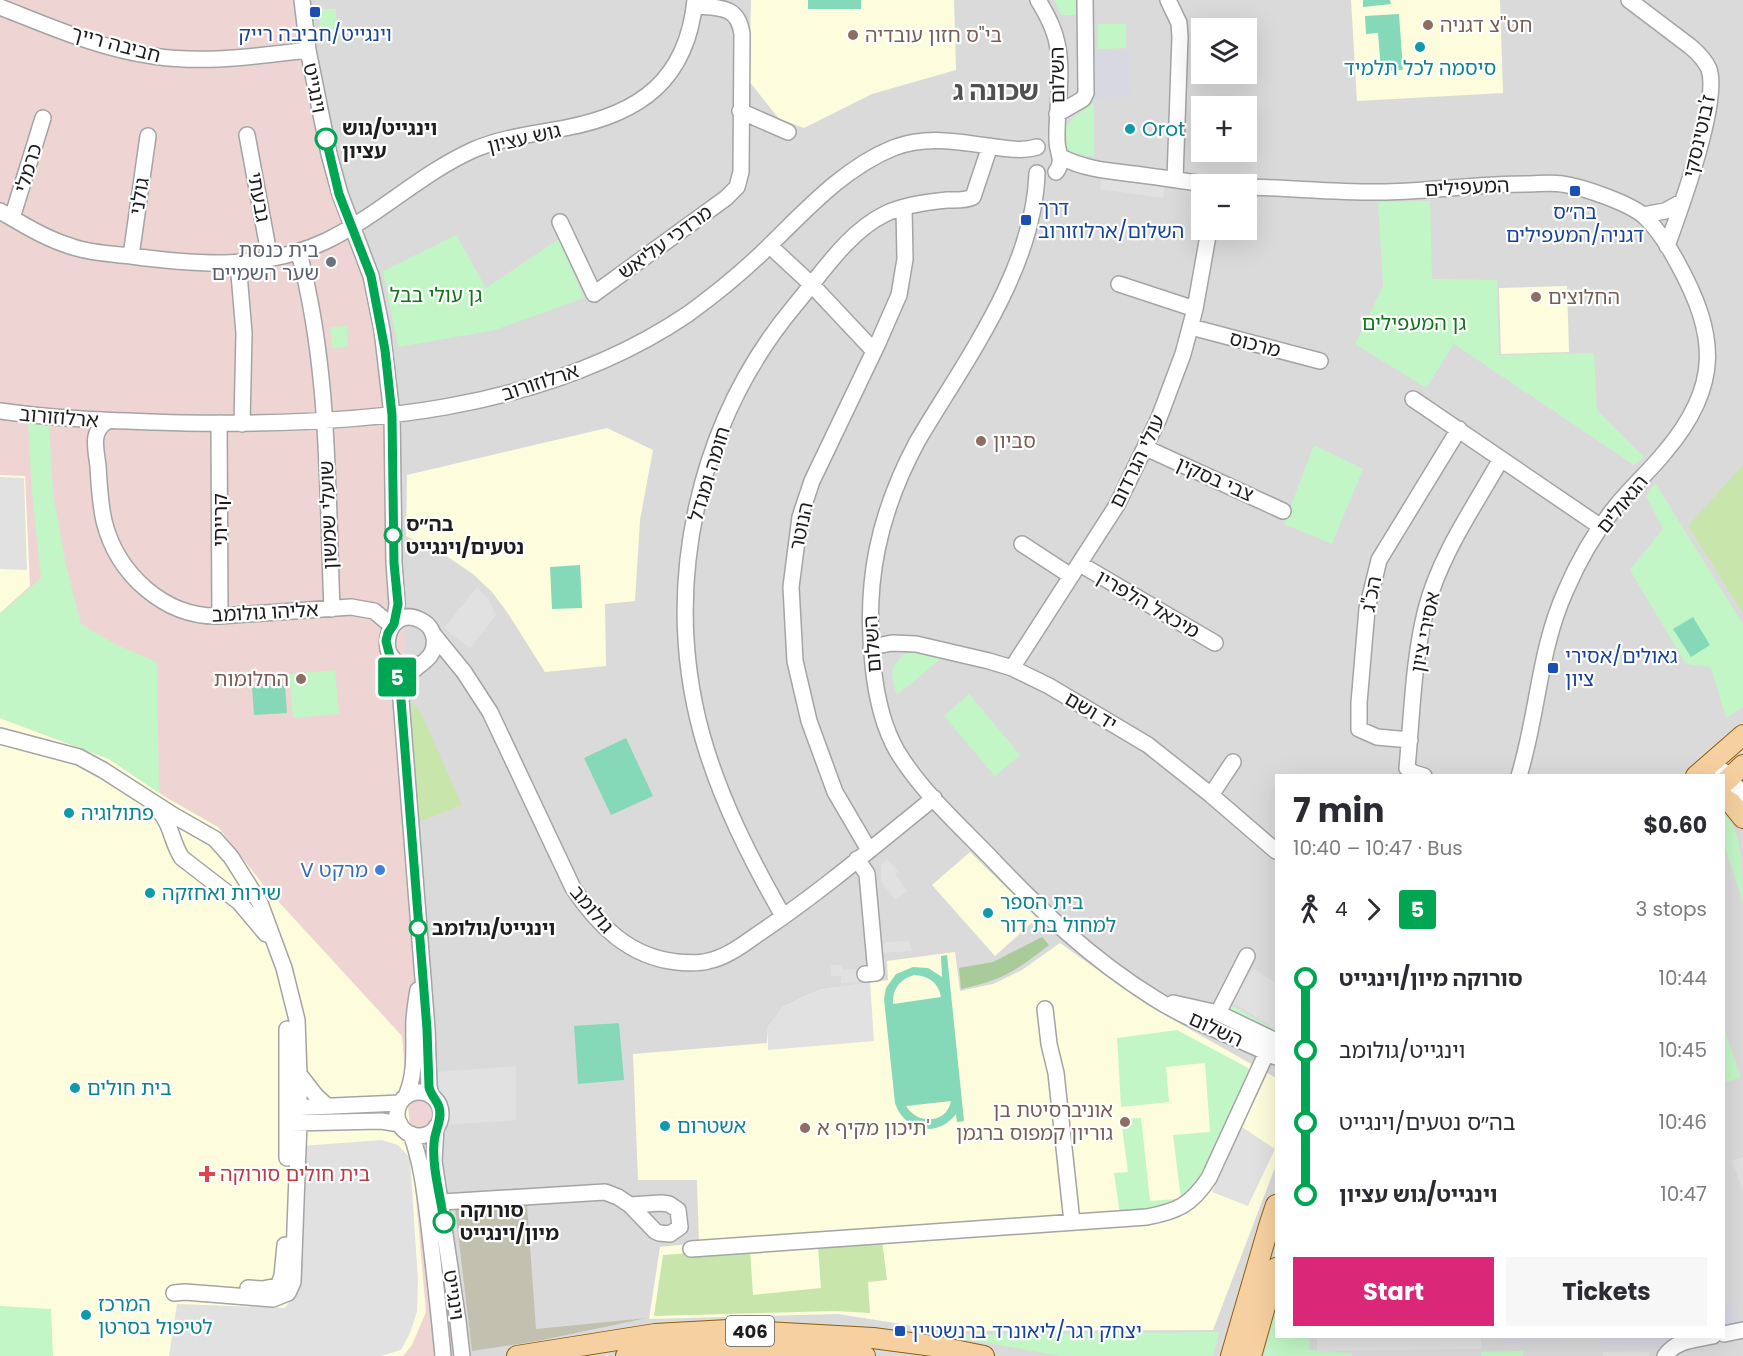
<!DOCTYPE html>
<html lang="en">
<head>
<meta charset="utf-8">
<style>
	:root { --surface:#fff; --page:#f7f7f7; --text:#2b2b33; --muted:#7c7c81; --accent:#db2777 }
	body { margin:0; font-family:Poppins,"Noto Sans Hebrew",sans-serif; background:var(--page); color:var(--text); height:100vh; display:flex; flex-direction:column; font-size:22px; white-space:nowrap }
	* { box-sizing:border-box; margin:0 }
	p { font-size:20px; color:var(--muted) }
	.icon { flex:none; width:33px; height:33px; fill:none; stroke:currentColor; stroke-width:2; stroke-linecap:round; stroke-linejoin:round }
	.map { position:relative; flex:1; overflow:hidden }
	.panel { position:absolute; left:1275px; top:774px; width:450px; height:564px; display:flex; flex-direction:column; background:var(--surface); border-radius:0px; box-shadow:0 6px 24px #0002 }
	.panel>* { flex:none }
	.badge { padding:0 12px; border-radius:4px; font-size:21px; line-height:39px }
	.tools { position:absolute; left:1191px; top:18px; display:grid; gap:12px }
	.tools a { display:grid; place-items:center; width:66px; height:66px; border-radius:0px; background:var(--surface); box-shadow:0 6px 24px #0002; font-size:30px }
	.map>.badge { position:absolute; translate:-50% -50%; box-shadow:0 0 0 3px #fff }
	.legs { display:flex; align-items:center; gap:9px; height:66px; padding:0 18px; font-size:20px }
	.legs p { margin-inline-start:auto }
	.headline { display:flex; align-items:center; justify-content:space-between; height:102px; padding:0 18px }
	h1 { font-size:33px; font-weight:700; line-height:45px }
	.action { display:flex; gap:12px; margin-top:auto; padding:12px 18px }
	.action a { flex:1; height:69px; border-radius:0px; background:var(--accent); color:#fff; font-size:24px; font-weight:700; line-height:69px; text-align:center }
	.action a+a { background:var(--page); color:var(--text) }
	ul { padding:0 18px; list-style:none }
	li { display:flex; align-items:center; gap:21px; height:72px; font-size:22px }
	li i { display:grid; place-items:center; width:9px; height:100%; margin:0 8px; background:currentColor }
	li i::after { content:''; width:15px; height:15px; margin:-8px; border:4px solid; border-radius:50%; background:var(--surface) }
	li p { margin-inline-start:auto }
	li:first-child i { background:linear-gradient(#0000 50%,currentColor 0) }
	li:last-child i { background:linear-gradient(currentColor 50%,#0000 0) }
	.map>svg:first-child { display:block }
</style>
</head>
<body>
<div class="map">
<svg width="1743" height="1356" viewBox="0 0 1743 1356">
	<rect width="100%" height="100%" fill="#eeeae3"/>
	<!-- residential -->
	<path fill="#dbdada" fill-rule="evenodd" d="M0 0H1743V1356H0ZM1202 28H1246V74H1202ZM1202 106H1246V152H1202ZM1202 184H1246V230H1202ZM1276 776H1724V1336H1276Z"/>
	<!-- commercial -->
	<path fill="#eed4d3" d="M0 0H308L320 82 335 159 372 265 398 535 436 1113 467 1356H0Z"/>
	<!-- education -->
	<path fill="#fdfddd" d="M751 0H954L956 70 872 94 804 128 779 119 749 81Z
		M1351 0H1500L1503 93 1357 101Z
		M1567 286 1569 352 1501 354 1499 288Z
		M607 428 653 450 640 520 635 601 605 604 606 666 545 672 507 612 492 592 473 574 445 555 406 536 407 475Z
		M0 475 25 476 30 586 0 613Z
		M0 718 109 759 167 798 218 827 265 887 402 1036 426 1312 412 1345 403 1356H0Z
		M970 852 1037 918 995 956 932 885Z
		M1060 943 1147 1005 1276 1078V1165L1213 1330 945 1331 838 1314 649 1319 660 1247 699 1243 697 1180H638L633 1054 767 1043 768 1027 783 1007 819 990 888 980 887 961 955 952 960 991 993 984 1022 970Z"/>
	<!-- construction -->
	<path fill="#c2c1af" d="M527 1205 536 1329 647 1318 538 1341 472 1351 455 1208Z"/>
	<!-- grass -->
	<path fill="#c8e5ac" d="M1743 465V613L1688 526Z
		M412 702 422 715 462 805 419 822 411 719Z
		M882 1240 887 1280 868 1282 870 1313 835 1311 654 1316 663 1255 750 1249 753 1295 821 1288 818 1246Z"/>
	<!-- forest -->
	<path fill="#a9cb9a" d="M1042 937 1049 945C1016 971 1002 980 961 989L959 968 993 962Z"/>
	<!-- park -->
	<path fill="#c2f6c6" d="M1054 0H1079L1080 15H1061Z
		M317 9H336L338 40 322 39Z
		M1098 24H1126V48L1098 49Z
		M1094 103V157L1071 152 1067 149 1066 127 1074 117Z
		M1430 201 1432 279 1497 280 1499 355 1594 353 1597 410 1644 457 1634 465 1454 344 1426 388 1355 344 1383 286 1378 202Z
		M456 235 486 288 559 239 584 298 495 330 398 347 383 271Z
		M347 326 348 347 332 348 330 327Z
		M28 423 49 426 53 494 66 565 81 624 115 644 157 662 159 793 109 759 0 718V614L41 578 32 493Z
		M1314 445 1363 469 1332 544 1284 524Z
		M1655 483 1743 624V707L1726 718 1711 667 1686 664 1630 570 1663 529 1646 496Z
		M908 652 943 657 897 695C890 677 889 663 908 652Z
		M335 670 339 714 293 718 289 674Z
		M969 694 1020 755 995 776 944 716Z
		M1724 815C1743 825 1743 881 1743 903L1724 844Z
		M1229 1004 1276 1030V1035L1231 1013Z
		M1177 1030 1248 1068 1251 1072 1200 1181 1193 1190 1181 1199 1173 1135 1210 1132 1205 1063 1166 1067 1169 1102 1121 1107 1117 1038Z
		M1726 1034 1741 1077 1724 1083V1035Z
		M1141 1118 1150 1201 1176 1199 1178 1205 1120 1214 1114 1173 1128 1172 1121 1119Z
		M0 1306 51 1309 53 1356H0Z
		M1276 1307V1336L1309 1337 1310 1350 1352 1353V1356H1264Z
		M1219 1332 1213 1356H1061L943 1335Z
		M1523 1351V1356H1481V1352Z"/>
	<!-- pitch -->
	<path fill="#85d9b8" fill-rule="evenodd" d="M808 0H861V9H808Z
		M1363 0H1390L1391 4 1363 7Z
		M1399 14 1403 70 1381 71 1378 33 1366 34 1365 16Z
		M580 565 582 608 552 609 550 567Z
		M1693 617 1710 645 1691 657 1673 629Z
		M285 685 287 713 254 715 252 687Z
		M626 738 653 796 611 815 584 758Z
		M947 955 964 1121 957 1122 956 1114C938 1138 905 1132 895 1103L884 999 886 988 896 974 913 967 928 968 942 977 941 956ZM914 975C929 976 938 982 941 997L893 1004C892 989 900 979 914 975ZM951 1101C947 1124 917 1125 906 1106Z
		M619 1023 624 1080 578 1084 574 1026Z"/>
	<!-- parking -->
	<path fill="#e1e1e1" d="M1102 175 1165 184 1163 198 1100 189Z
		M0 477 24 478 27 570 0 569Z
		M477 587 489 600 496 615 470 648 444 628Z
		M887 859 898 871 895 874 907 891 895 900 881 881V865Z
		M909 941 911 951 881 953 880 946 887 942Z
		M831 965H842L843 970 858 969V982L841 983V976H831Z
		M1253 968 1276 983V1029L1232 1002Z
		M870 982 874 1041 768 1050V1027L783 1007 819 990Z
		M516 1066V1120L445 1125 437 1072Z
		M1242 1127 1275 1149 1248 1206 1212 1192Z
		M382 1140 398 1145 410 1158 418 1280 417 1312 410 1333 401 1350 381 1356H169L177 1304 285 1308 300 1287 301 1146Z
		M1743 1157V1191L1732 1161Z
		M1317 1337H1481V1349L1317 1351Z
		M1603 1352H1649V1356H1603Z"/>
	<!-- plaza -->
	<path fill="#d8d8e3" d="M1129 51 1130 97 1083 99 1086 52Z
		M1738 1302 1736 1332 1724 1334V1307Z
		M1501 1337V1336L1564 1337 1560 1342 1501 1343Z
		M1596 1337H1713L1672 1347 1602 1346Z"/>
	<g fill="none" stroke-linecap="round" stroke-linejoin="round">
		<!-- minor casing -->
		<g stroke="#a4a4a4" stroke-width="18">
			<path id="minor" d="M302 0 308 50 329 154 340 194 371 276 382 330 392 415 394 563 397 604 394 624
				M1038 0C1046 13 1054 27 1057 43 1064 74 1056 109 1057 141 1057 153 1065 160 1056 172
				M1168 0 1179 23 1180 37 1175 179
				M1629 0 1691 47C1698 53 1705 60 1709 69 1720 102 1680 210 1667 246
				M0 7C49 26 100 49 153 56 204 64 257 56 308 50
				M740 111 788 132
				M1057 114 1083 99 1086 93 1085 0
				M247 135 270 259
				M1061 157C1084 169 1109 171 1134 174 1157 177 1180 180 1203 184
				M1037 173C1034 270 964 362 917 442 878 515 864 583 873 665 876 695 882 725 897 751 921 791 958 824 990 857 1040 910 1091 959 1154 998 1193 1023 1236 1037 1276 1057
				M1246 187C1293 188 1340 193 1386 192 1433 191 1479 184 1526 184 1538 184 1551 182 1562 184 1583 187 1629 203 1644 216 1657 228 1669 247 1677 262 1718 336 1721 386 1665 452 1649 472 1629 489 1613 510 1594 534 1578 562 1566 590 1539 649 1538 714 1519 776
				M0 211C24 225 46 239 73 247 91 253 112 254 131 256 197 265 265 270 326 241 378 216 420 174 473 150 503 137 534 134 565 128 640 114 687 80 695 0
				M1643 215 1665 211 1683 201
				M12 218 43 118
				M560 222 594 294 726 198 737 187 741 172 742 34C738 5 719 8 695 6
				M770 246 812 285 874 351
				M299 253C330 369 327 490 332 609
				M131 256 148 136
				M238 262 244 333 242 424
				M1119 284 1195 309
				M1191 327 1320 361
				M1413 399 1601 527
				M0 411C62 420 123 421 185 423 357 426 542 413 688 314 717 293 745 270 770 245 807 209 844 168 893 148 924 136 956 141 987 146 1004 148 1021 152 1037 147
				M108 421C90 430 96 449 98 466 99 484 100 503 104 521 117 574 165 618 220 616L351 607 374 611 392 626
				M219 423 220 616
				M1146 448 1283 511
				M1022 544 1071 576
				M1080 564 1215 643
				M433 634 464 672 490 712 573 888C598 925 629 957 677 962 687 963 698 964 708 961 729 957 747 941 764 930 823 890 878 843 934 798
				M871 647 892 643 916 644 989 661 1012 668 1049 686 1148 745 1211 795 1276 851
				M392 657 401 700 427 1029 429 1087 431 1096
				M1012 668 1117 505 1159 418 1183 354 1195 309 1209 230
				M402 697C404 688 406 679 412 672 416 667 422 664 426 660 439 649 436 628 422 621 383 599 370 677 420 664
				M0 736 79 757 103 770 173 815 215 839 231 857 260 903 284 968 297 1020 299 1074V1122L293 1282 288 1293 273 1299 185 1292 174 1293
				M1410 740 1377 737 1359 729V703L1367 609 1379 560 1459 429
				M1711 761 1730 777 1743 797
				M1424 776 1414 773 1407 768C1412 716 1413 660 1426 609 1440 555 1474 507 1501 459
				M1211 795 1233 762
				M158 810C172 824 171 842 182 858L239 902 266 934
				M869 850 835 792 809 721 795 661 791 587 800 517 812 481 878 343 899 295 905 259 904 208
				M857 859 867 874 876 973 865 974
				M783 916C750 858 720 799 702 735 661 586 697 422 796 304 822 273 848 232 885 214 903 205 926 202 947 200 956 200 964 201 973 197L990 146
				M1173 1003 1218 1013 1276 1041
				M1045 1009 1049 1044 1056 1073 1072 1222
				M1218 1013 1247 956
				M287 1029V1158
				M299 1074 316 1096 327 1106
				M397 1114a22 22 0 1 1 44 0a22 22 0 1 1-44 0Z
				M406 1096C417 1072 413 1045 414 1019 415 1010 416 1000 418 990
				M289 1108 400 1103
				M291 1123 381 1121 400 1124
				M436 1127 434 1161 458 1321 462 1356
				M411 1134C422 1164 425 1194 429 1226 434 1269 439 1312 443 1356
				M442 1202 605 1192 618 1197 630 1205
				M661 1203 669 1204 678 1210 680 1227 670 1234 659 1233 655 1231 630 1205Z
				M691 1249 1147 1217C1178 1211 1191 1205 1209 1178L1267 1052
				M248 1288 262 1289 278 1286 282 1276 285 1245
				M1724 1334 1743 1330
				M1665 1356C1676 1340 1694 1340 1713 1336"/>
		</g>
		<!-- major casing -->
		<g stroke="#8d6008" stroke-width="22">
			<path id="major" d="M1696 776 1743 735
				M1724 783 1743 765
				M1724 799 1731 803 1743 818
				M517 1356 655 1334 728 1330 873 1338 940 1347 984 1356
				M626 1356C704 1343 786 1346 865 1356
				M1231 1356 1269 1226 1276 1205
				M1251 1356 1276 1268"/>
		</g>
		<!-- minor -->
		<use href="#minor" stroke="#fff" stroke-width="15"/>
		<!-- major -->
		<use href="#major" stroke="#f6d0a0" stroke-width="20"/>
	</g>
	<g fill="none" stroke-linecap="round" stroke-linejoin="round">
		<!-- line-1 casing -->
		<g stroke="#fff" stroke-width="14">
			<path id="line-1" d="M326 139 339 194 371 276 385 350 392 415 394 563 398 604 394 624 388 633 386 641 401 700 427 1029 429 1087C431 1096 437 1100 439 1107 443 1119 434 1132 434 1144 432 1169 441 1197 444 1222"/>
		</g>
		<!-- line-1 -->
		<use href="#line-1" stroke="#00a651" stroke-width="9"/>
	</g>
	<!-- markers -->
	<g fill="#1a4fb4" stroke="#fff" stroke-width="2">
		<rect x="309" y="6" width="12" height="12" rx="3"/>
		<rect x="1569" y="185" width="12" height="12" rx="3"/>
		<rect x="1020" y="214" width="12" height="12" rx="3"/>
		<rect x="1547" y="662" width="12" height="12" rx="3"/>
		<rect x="894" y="1325" width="12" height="12" rx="3"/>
	</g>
	<g fill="#8d6e63" stroke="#fff" stroke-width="2">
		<circle cx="1428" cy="25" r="6"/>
		<circle cx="853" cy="35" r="6"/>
		<circle cx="1536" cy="297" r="6"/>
		<circle cx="981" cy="441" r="6"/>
		<circle cx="301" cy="679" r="6"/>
		<circle cx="1125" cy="1122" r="6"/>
		<circle cx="805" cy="1128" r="6"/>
	</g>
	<g fill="#0f9aa8" stroke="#fff" stroke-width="2">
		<circle cx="1420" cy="47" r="6"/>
		<circle cx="1130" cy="129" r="6"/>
		<circle cx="69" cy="813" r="6"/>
		<circle cx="150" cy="893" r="6"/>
		<circle cx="988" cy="913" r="6"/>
		<circle cx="75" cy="1088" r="6"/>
		<circle cx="665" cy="1126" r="6"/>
		<circle cx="86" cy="1315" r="6"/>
	</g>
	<g fill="#fff" stroke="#00a651" stroke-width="3">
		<circle cx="326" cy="139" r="10"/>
		<circle cx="393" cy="535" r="8"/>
		<circle cx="418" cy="928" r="8"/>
		<circle cx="444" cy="1222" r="10"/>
	</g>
	<circle fill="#6b7280" stroke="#fff" stroke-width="2" cx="331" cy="262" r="6"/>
	<circle fill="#3f7fe0" stroke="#fff" stroke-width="2" cx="380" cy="870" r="6"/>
	<path fill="#e0444e" stroke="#fff" stroke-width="2" d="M204 1165h6v6h6v6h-6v6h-6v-6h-6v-6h6z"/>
	<g text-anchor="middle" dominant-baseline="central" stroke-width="4.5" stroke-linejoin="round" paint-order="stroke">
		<!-- shield labels -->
		<rect fill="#fff" stroke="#616161" stroke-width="1.5" x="726" y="1316" width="48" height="30" rx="4.5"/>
		<g font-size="18" font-weight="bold" fill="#1d1d1d">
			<text x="750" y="1331">406</text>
		</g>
		<!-- education labels -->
		<g font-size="20" fill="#785e54" stroke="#fff" text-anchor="start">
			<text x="1440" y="25">חט''צ דגניה</text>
			<text x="865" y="35">בי"ס חזון עובדיה</text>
			<text x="1548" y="297">החלוצים</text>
			<text x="993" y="441">סביון</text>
			<text x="289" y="679" text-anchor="end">החלומות</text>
			<text x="1113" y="1110" text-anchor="end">אוניברסיטת בן<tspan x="1113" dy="23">גוריון קמפוס ברגמן</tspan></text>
			<text x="817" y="1128">תיכון מקיף א'</text>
		</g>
		<!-- transit labels -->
		<g font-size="20" fill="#164399" stroke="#fff" text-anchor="start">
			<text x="315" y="34" text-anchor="middle">וינגייט/חביבה רייק</text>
			<text x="1038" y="208">דרך<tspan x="1038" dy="23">השלום/ארלוזורוב</tspan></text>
			<text x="1575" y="212" text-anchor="middle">בה״ס<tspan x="1575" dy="23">דגניה/המעפילים</tspan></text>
			<text x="1565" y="656">גאולים/אסירי<tspan x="1565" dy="23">ציון</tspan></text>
			<text x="912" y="1331">יצחק רגר/ליאונרד ברנשטיין</text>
		</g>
		<!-- street labels -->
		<g font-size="20" fill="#1d1d1d" stroke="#fff">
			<text transform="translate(116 44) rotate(15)">חביבה רייך</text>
			<text transform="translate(1057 75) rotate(-91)">השלום</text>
			<text transform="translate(315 88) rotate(79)">וינגייט</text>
			<text transform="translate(1699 136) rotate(-77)">ז'בוטינסקי</text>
			<text transform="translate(524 138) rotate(-13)">גוש עציון</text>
			<text transform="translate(28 168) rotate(-73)">כרמלי</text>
			<text transform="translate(1467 187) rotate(-3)">המעפילים</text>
			<text transform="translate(139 196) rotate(-81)">גולני</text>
			<text transform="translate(259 197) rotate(80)">גבעתי</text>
			<text transform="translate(665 242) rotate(-36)">מרדכי עליאש</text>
			<text transform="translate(1255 344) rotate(15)">מרכוס</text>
			<text transform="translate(540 382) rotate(-18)">ארלוזורוב</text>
			<text transform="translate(59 417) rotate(5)">ארלוזורוב</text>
			<text transform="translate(1137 461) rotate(-64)">עולי הגרדום</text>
			<text transform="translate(709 474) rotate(-73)">חומה ומגדל</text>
			<text transform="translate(1215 479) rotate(24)">צבי בסקין</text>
			<text transform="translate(1622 504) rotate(-51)">הגאולים</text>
			<text transform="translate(328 515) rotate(-92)">שועלי שמשון</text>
			<text transform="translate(220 520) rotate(-90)">קרייתי</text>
			<text transform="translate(801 526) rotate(-78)">הנוטר</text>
			<text transform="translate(1371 594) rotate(-79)">הכ"ג</text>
			<text transform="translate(1148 604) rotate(30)">מיכאל הלפרין</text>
			<text transform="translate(265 612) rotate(-3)">אליהו גולומב</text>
			<text transform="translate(1425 632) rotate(-79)">אסירי ציון</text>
			<text transform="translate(872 644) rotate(-94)">השלום</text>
			<text transform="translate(1091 711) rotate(31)">יד ושם</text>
			<text transform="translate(592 909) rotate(50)">גולומב</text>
			<text transform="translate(1216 1029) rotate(25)">השלום</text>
			<text transform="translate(454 1295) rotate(82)">וינגייט</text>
		</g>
		<!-- culture labels -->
		<g font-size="20" fill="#0d838f" stroke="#fff" text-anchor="start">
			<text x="1420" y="68" text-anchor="middle">סיסמה לכל תלמיד</text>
			<text x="1142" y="129">Orot</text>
			<text x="81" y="813">פתולוגיה</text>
			<text x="162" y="893">שירות ואחזקה</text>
			<text x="1000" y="902">בית הספר<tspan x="1000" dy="23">למחול בת דור</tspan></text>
			<text x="87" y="1088">בית חולים</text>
			<text x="677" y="1126">אשטרום</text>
			<text x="98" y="1304">המרכז<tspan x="98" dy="23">לטיפול בסרטן</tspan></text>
		</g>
		<!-- stop labels -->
		<g font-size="20" font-weight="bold" fill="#1d1d1d" stroke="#fff" text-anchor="start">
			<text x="342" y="128">וינגייט/גוש<tspan x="342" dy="23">עציון</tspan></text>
			<text x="406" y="524">בה״ס<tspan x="406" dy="23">נטעים/וינגייט</tspan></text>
			<text x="432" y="928">וינגייט/גולומב</text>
			<text x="460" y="1210">סורוקה<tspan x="460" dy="23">מיון/וינגייט</tspan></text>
		</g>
		<!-- worship labels -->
		<g font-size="20" fill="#5b616d" stroke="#fff" text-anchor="end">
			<text x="319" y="250">בית כנסת<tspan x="319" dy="23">שער השמיים</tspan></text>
		</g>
		<!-- park labels -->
		<g font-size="20" fill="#117419" stroke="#fff">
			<text x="436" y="295">גן עולי בבל</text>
			<text x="1414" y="323">גן המעפילים</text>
		</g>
		<!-- shop labels -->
		<g font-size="20" fill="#366cbe" stroke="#fff" text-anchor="end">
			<text x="368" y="870">V מרקט</text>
		</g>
		<!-- health labels -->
		<g font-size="20" fill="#be3a42" stroke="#fff" text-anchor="start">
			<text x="220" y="1174">בית חולים סורוקה</text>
		</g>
		<!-- district labels -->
		<g font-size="26" font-weight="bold" fill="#505050" stroke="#fff">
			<text x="996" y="91">שכונה ג</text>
		</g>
	</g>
</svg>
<div class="tools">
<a><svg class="icon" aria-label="layers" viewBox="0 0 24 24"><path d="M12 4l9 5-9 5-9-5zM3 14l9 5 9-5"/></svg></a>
<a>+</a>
<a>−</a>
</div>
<b class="badge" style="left:397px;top:677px;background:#00a651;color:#fff">5</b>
<section class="panel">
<div class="headline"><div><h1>7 min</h1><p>10:40 – 10:47 · Bus</p></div><b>$0.60</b></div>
<div class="legs"><svg class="icon" aria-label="walk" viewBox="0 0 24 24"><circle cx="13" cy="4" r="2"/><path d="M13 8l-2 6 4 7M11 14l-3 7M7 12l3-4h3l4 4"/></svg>4<svg class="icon" aria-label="forward" viewBox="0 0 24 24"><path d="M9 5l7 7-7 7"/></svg><b class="badge" style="background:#00a651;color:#fff">5</b><p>3 stops</p></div>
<ul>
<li><i style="color:#00a651"></i><b>סורוקה מיון/וינגייט</b><p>10:44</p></li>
<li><i style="color:#00a651"></i><span>וינגייט/גולומב</span><p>10:45</p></li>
<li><i style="color:#00a651"></i><span>בה״ס נטעים/וינגייט</span><p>10:46</p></li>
<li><i style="color:#00a651"></i><b>וינגייט/גוש עציון</b><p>10:47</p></li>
</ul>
<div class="action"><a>Start</a><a>Tickets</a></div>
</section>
</div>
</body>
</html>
